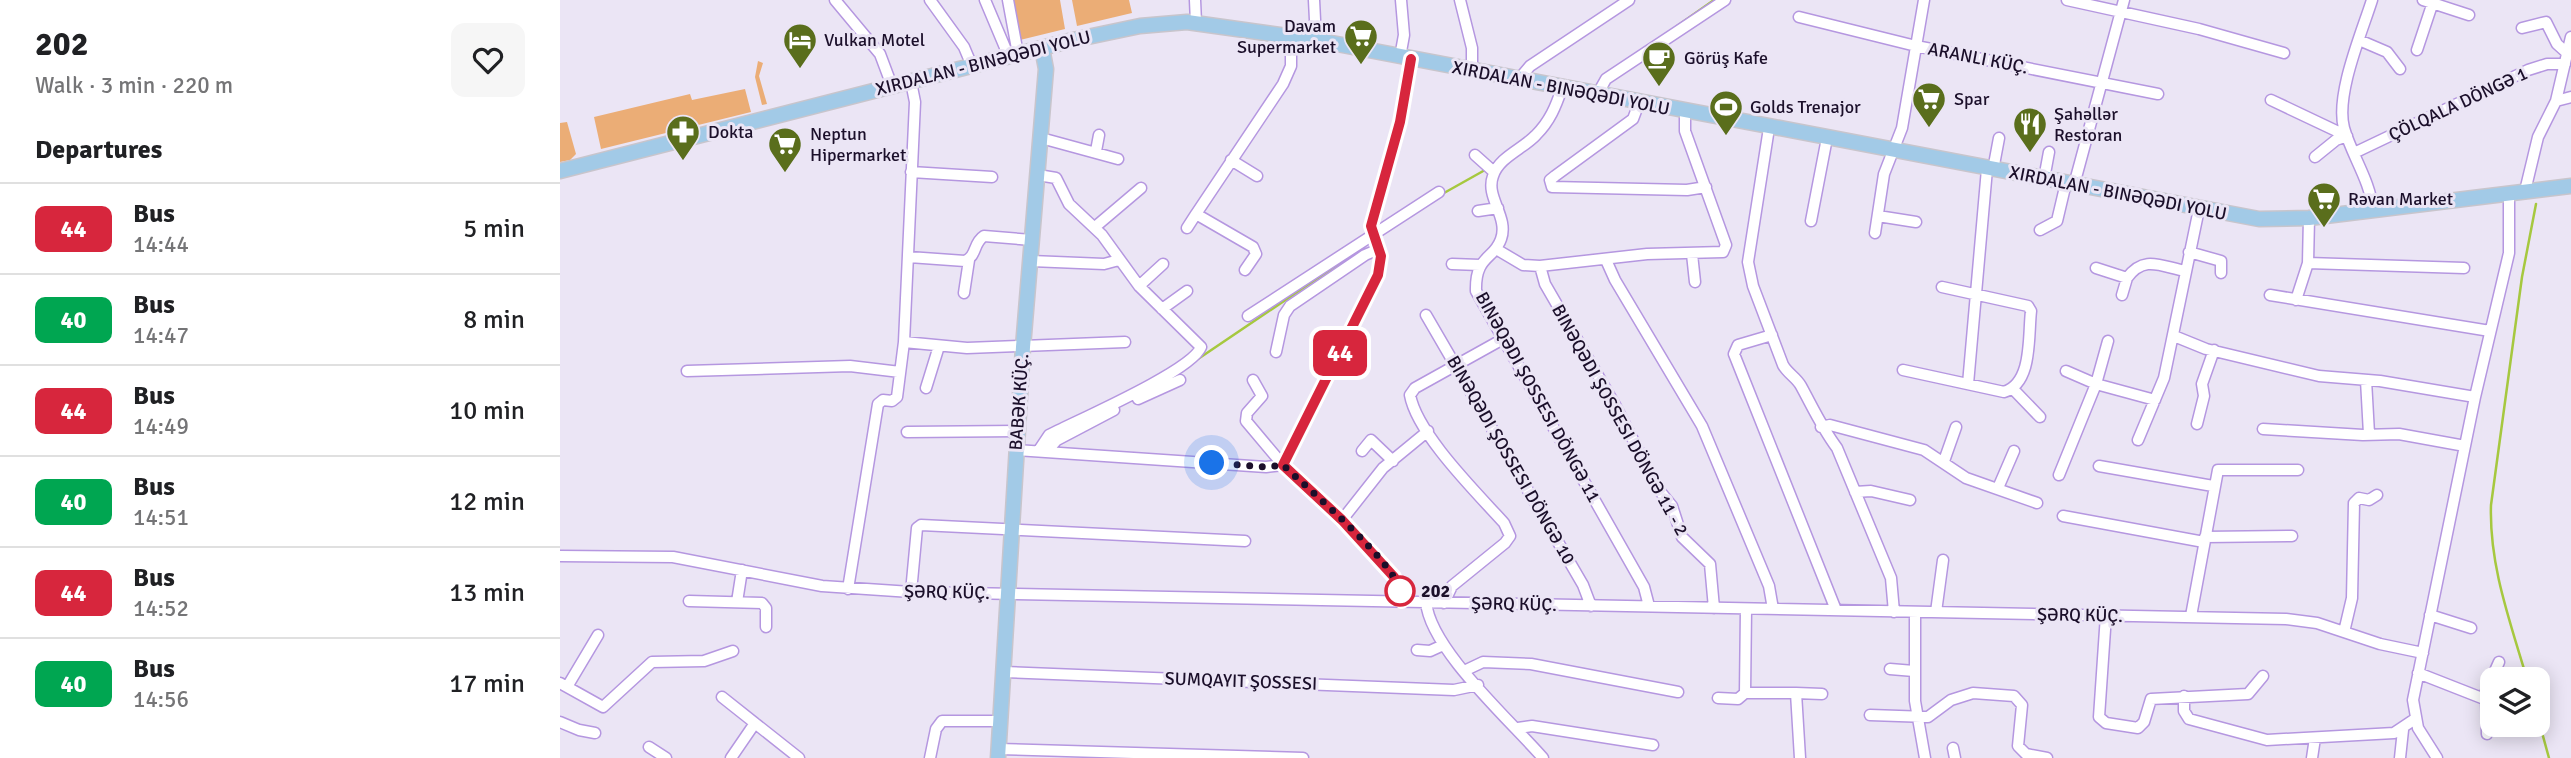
<!DOCTYPE html>
<html lang="en">
<head>
<meta charset="utf-8">
<style>
	:root { --surface:#fff; --page:#f6f6f6; --text:#202124; --muted:#757577; --line:#e0e0e0 }
	body { margin:0; font-family:Signika,sans-serif; background:var(--page); color:var(--text); height:100vh; display:flex; flex-direction:column; font-size:26px; white-space:nowrap }
	* { box-sizing:border-box; margin:0 }
	p { font-size:23px; color:var(--muted) }
	.icon { flex:none; width:38px; height:38px; fill:none; stroke:currentColor; stroke-width:2; stroke-linecap:round; stroke-linejoin:round }
	.map { position:relative; flex:1; overflow:hidden }
	.drawer { display:flex; flex-direction:column; background:var(--surface); width:560px }
	.drawer>* { flex:none }
	.badge { padding:0 14px; border-radius:10px; font-size:24px; line-height:46px }
	.tools { position:absolute; left:1920px; top:667px; display:grid; gap:14px }
	.tools a { display:grid; place-items:center; width:70px; height:70px; border-radius:14px; background:var(--surface); box-shadow:0 4px 18px #0003; font-size:35px }
	.you { position:absolute; width:35px; height:35px; margin:-18px; border:5px solid #fff; border-radius:50%; background:#1a73e8; box-shadow:0 0 0 10px #1a73e833 }
	.map>.badge { position:absolute; translate:-50% -50%; box-shadow:0 0 0 4px #fff }
	h2 { padding:0 35px; font-size:26px; line-height:63px }
	.round { display:grid; place-items:center; flex:none; width:74px; height:74px; border-radius:14px; background:var(--page) }
	.summary { display:flex; align-items:center; justify-content:space-between; height:119px; padding:0 35px }
	h1 { font-size:33px; font-weight:700; line-height:52px }
	ul { padding:0; list-style:none }
	li { display:flex; align-items:center; gap:21px; height:91px; padding:0 35px; border-top:2px solid var(--line) }
	li div { flex:1 }
	li b { display:block; font-size:26px }
	li em { font-style:normal }
	li .badge { min-width:77px; font-weight:700; text-align:center }
	main { display:flex; flex:1; min-height:0 }
	.map>svg:first-child { display:block }
</style>
</head>
<body>
<main>
<section class="drawer">
<div class="summary"><div><h1>202</h1><p>Walk · 3 min · 220 m</p></div><a class="round"><svg class="icon" aria-label="heart" viewBox="0 0 24 24"><path d="M12 20l-8-8c-3-5 5-10 8-4 3-6 11-1 8 4z"/></svg></a></div>
<h2>Departures</h2>
<ul>
<li><span class="badge" style="background:#d7263d;color:#fff">44</span><div><b>Bus</b><p>14:44</p></div><em>5 min</em></li>
<li><span class="badge" style="background:#00a651;color:#fff">40</span><div><b>Bus</b><p>14:47</p></div><em>8 min</em></li>
<li><span class="badge" style="background:#d7263d;color:#fff">44</span><div><b>Bus</b><p>14:49</p></div><em>10 min</em></li>
<li><span class="badge" style="background:#00a651;color:#fff">40</span><div><b>Bus</b><p>14:51</p></div><em>12 min</em></li>
<li><span class="badge" style="background:#d7263d;color:#fff">44</span><div><b>Bus</b><p>14:52</p></div><em>13 min</em></li>
<li><span class="badge" style="background:#00a651;color:#fff">40</span><div><b>Bus</b><p>14:56</p></div><em>17 min</em></li>
</ul>
</section>
<div class="map">
<svg width="2011" height="758" viewBox="0 0 2011 758">
	<rect width="100%" height="100%" fill="#ebe5f5"/>
	<!-- green -->
	<path fill="#ebad76" d="M453 0H500L505 29 460 40Z
		M512 0H569L572 13 517 26Z
		M198 61 203 63 199 76 207 104 202 105 195 77Z
		M185 89 191 112 41 149 34 117 130 94 132 100Z
		M7 122 16 154 10 160 0 162V123Z"/>
	<g fill="none" stroke-linecap="round" stroke-linejoin="round">
		<!-- stream -->
		<path stroke="#a6c83f" stroke-width="2.5" d="M1117 26 1154 0
			M884 193 925 170
			M638 359 804 247
			M1967 679C1950 621 1929 565 1931 505L1962 277 1976 204
			M1978 718 1989 758"/>
		<!-- minor casing -->
		<g stroke="#b597e0" stroke-width="13">
			<path id="minor" d="M275 0 320 54 332 86
				M370 0 404 47 412 66
				M425 0 449 57
				M448 0 458 54
				M635 0 636 23
				M754 0 756 40
				M900 0 912 48V71
				M1507 0 1639 29 1724 53
				M1812 0C1802 32 1775 95 1784 128 1792 156 1810 180 1813 210
				M1863 0 1909 15
				M1239 17 1356 46 1598 94
				M1962 28 1986 22 1997 44 2007 53
				M1799 40 1827 52 1840 69
				M1857 50 1873 2
				M840 57 844 35 841 0
				M959 79 970 66 1069 0
				M1002 88C996 106 990 121 976 135 963 149 939 157 933 176 925 197 949 217 941 239 934 260 915 255 916 291L1084 587 1089 606
				M1037 95 1046 79 1165 0
				M1711 100 1787 136 1776 140 1755 157
				M1996 101 2011 97
				M1079 103 1073 119 995 176 990 180 992 187 1127 190 1146 187
				M1209 128 1188 262 1193 286 1223 365C1228 374 1236 377 1241 386 1253 408 1262 428 1277 448L1331 578 1334 612
				M481 138 558 159
				M536 151 539 135
				M1794 153 1968 70 1987 64H2005
				M915 155 934 172
				M671 160 697 176
				M1433 170 1439 138
				M351 172 432 177
				M478 175 496 178 509 204 542 235 579 286 641 347C632 371 516 421 489 435L479 450
				M1484 179 1489 152
				M1514 185 1564 0
				M1965 191 1978 137 1996 101 2011 37
				M918 211 938 208
				M1318 216 1356 222
				M1251 221 1267 138
				M535 227 581 188
				M627 228 636 214
				M1480 230 1497 221 1506 183
				M1315 233 1324 174 1342 128 1364 0
				M936 249 963 265 980 266 1087 254 1163 252 1166 245 1125 131V111
				M1629 252 1661 261V273
				M1132 254 1135 282
				M349 257 405 261C417 256 413 243 424 236L472 240
				M1046 260 1055 280 1142 426 1209 586 1213 609
				M471 261 544 264 559 260
				M1748 263 1904 268
				M892 264 920 265
				M980 266 985 284 1055 405 1099 490 1112 506 1122 537 1150 564 1154 608
				M1536 268 1567 278C1584 255 1600 266 1625 271
				M685 270 696 254 693 247 636 214 723 84 731 66V36
				M579 286 603 264
				M404 293 409 260
				M1562 295 1567 278
				M1710 295 1930 331
				M1736 300 1748 263 1749 218
				M602 309 627 291
				M866 315 1023 585 1031 606
				M688 316 879 192
				M1212 335 1178 345 1174 354 1276 610
				M1614 336 1646 349 1759 376 1820 381 1915 397
				M344 342 407 348 565 342
				M716 352 724 315 730 306 805 255 819 249
				M1343 370 1444 392C1473 383 1468 336 1471 311L1468 306 1382 287
				M127 371 290 366 340 372
				M1506 371 1536 384 1595 400
				M693 380 702 396 687 413 686 421 723 465
				M1806 380 1809 434
				M1408 384 1427 169
				M366 388 379 346
				M1453 389 1480 417
				M578 399 620 380
				M1637 424 1644 396 1642 384 1654 350
				M1261 427 1270 425 1364 450 1406 478 1477 503
				M1703 429 1803 435 1839 434 1905 446
				M347 432 458 431
				M1578 440 1604 378 1639 209
				M456 450 706 467 723 465
				M487 451 497 440 554 410
				M802 451 811 440 833 461
				M1384 461 1396 427
				M1539 466 1653 486
				M1499 475 1536 384 1548 341
				M1438 488 1454 451
				M1295 492 1311 491 1350 500
				M1503 516 1644 542
				M782 520 823 468 868 431
				M1645 537 1732 536
				M0 556 113 557 262 586 351 592 1726 619 1757 623 1820 644 1863 653
				M288 589 318 404 323 400 332 401 337 397 344 342 355 102 351 82
				M351 592 357 528 361 525 685 541
				M129 601 202 603 206 608V627
				M842 601 834 577 782 520 723 465 818 275 821 256 811 226 840 122 851 59
				M177 602 182 570
				M866 602C870 649 950 720 983 758
				M884 603 892 586 945 543 950 536 944 523C917 493 857 434 850 395L855 388 943 339
				M1186 609 1185 693H1236L1240 758
				M1355 612V701L1365 758
				M1376 612 1383 560
				M1546 615 1539 717 1546 723 1578 728 1584 722 1591 699 1688 694 1703 676
				M1870 615 1911 628
				M1631 616 1658 470H1738
				M1784 632 1792 598 1794 503 1799 498 1809 500 1817 495
				M857 650 870 651 881 646
				M1330 669 1354 671
				M904 671 923 662 971 664 1118 692
				M444 672 894 690 918 685
				M1858 673 1932 702
				M0 683 43 707 92 662 144 661 173 651
				M7 687 38 635
				M1236 693 1262 694
				M1624 696V711L1629 719 1707 740 1834 733 1855 719
				M162 697 239 758
				M1158 698 1178 699 1185 693
				M1310 715 1368 717 1391 700 1413 693 1454 696 1462 705 1458 746 1466 754 1487 758
				M0 722 19 730 35 733
				M958 728 972 726 1093 745
				M1927 734 1926 691 1939 662
				M89 747 106 758
				M1393 748 1395 758
				M438 749 743 758
				M171 758 195 723
				M370 758 376 729 382 721H440
				M1752 758 1755 738
				M1840 758 1843 730
				M1877 758 1858 728 1853 700 1915 397 1949 253V193"/>
		</g>
		<!-- major casing -->
		<g stroke="#c8c5cc" stroke-width="17">
			<path id="major" d="M0 171 513 40 580 26 627 22 756 40 1699 219 1749 218 2011 186
				M438 758 463 347 486 69 482 48"/>
		</g>
		<!-- minor -->
		<use href="#minor" stroke="#fff" stroke-width="10"/>
		<!-- major -->
		<use href="#major" stroke="#a2cae7" stroke-width="14"/>
	</g>
	<g fill="none" stroke-linecap="round" stroke-linejoin="round">
		<!-- line casing -->
		<g stroke="#fff" stroke-width="16">
			<path id="line" d="M842 601 834 577 782 520 723 465 818 275 821 256 811 226 840 122 851 59"/>
		</g>
		<!-- line -->
		<use href="#line" stroke="#d7263d" stroke-width="10"/>
		<!-- walk -->
		<path stroke="#1b0f2a" stroke-width="7" stroke-dasharray="0 12.6" d="M652 463 706 467 723 465C747 488 835 562 840 591"/>
	</g>
	<!-- icons -->
	<defs>
		<g id="supermarket-pin" transform="scale(1.75)"><path d="M0 17L-7.5 6A9.5 9.5 0 1 1 7.5 6Z" fill="#5a6e1c" stroke="#ebe5f5"/><path d="M-6-5.5h2.5l.6 2H6L4.5 2H-2.5L-4.4-4H-6ZM-1.5 3.2a1.3 1.3 0 1 0 .1 0ZM3 3.2a1.3 1.3 0 1 0 .1 0Z" fill="#fff"/></g>
		<g id="hotel-pin" transform="scale(1.75)"><path d="M0 17L-7.5 6A9.5 9.5 0 1 1 7.5 6Z" fill="#5a6e1c" stroke="#ebe5f5"/><path d="M-6-4.5h1.5V1H6V5H4.5V3h-9V5H-6ZM-4 0a1.8 1.8 0 1 1 3.6 0ZM.5 0V-2.5h3Q6-2.5 6 0Z" fill="#fff"/></g>
		<g id="cafe-pin" transform="scale(1.75)"><path d="M0 17L-7.5 6A9.5 9.5 0 1 1 7.5 6Z" fill="#5a6e1c" stroke="#ebe5f5"/><path d="M-5.5-4.5H6V0H3Q3 3.5 0 3.5H-2.5Q-5.5 3.5-5.5 0ZM3-3.2v2h1.7v-2ZM-6 4.5H4V6H-6Z" fill="#fff"/></g>
		<g id="stadium-pin" transform="scale(1.75)"><path d="M0 17L-7.5 6A9.5 9.5 0 1 1 7.5 6Z" fill="#5a6e1c" stroke="#ebe5f5"/><path d="M0-5a6.5 5 0 1 0 0 10a6.5 5 0 1 0 0-10ZM-3.5-1.8h7v3.6h-7Z" fill="#fff"/></g>
		<g id="restaurant-pin" transform="scale(1.75)"><path d="M0 17L-7.5 6A9.5 9.5 0 1 1 7.5 6Z" fill="#5a6e1c" stroke="#ebe5f5"/><path d="M-5-6h1v4h1v-4h1v4h1v-4h1v5L-1.5 .5V6h-2V.5L-5-1ZM5-6V6H3V1.5H1.5Q1.5-4 5-6Z" fill="#fff"/></g>
		<g id="pharmacy-pin" transform="scale(1.75)"><path d="M0 17L-7.5 6A9.5 9.5 0 1 1 7.5 6Z" fill="#5a6e1c" stroke="#ebe5f5"/><path d="M-2-6h4v4h4v4h-4v4h-4v-4h-4v-4h4Z" fill="#fff"/></g>
	</defs>
	<g fill-rule="evenodd">
		<use href="#supermarket-pin" x="801" y="36"/>
		<use href="#hotel-pin" x="240" y="40"/>
		<use href="#cafe-pin" x="1099" y="58"/>
		<use href="#supermarket-pin" x="1369" y="99"/>
		<use href="#stadium-pin" x="1166" y="107"/>
		<use href="#restaurant-pin" x="1470" y="124"/>
		<use href="#pharmacy-pin" x="123" y="132"/>
		<use href="#supermarket-pin" x="225" y="144"/>
		<use href="#supermarket-pin" x="1764" y="199"/>
	</g>
	<!-- markers -->
	<circle fill="#fff" stroke="#d7263d" stroke-width="3.5" cx="840" cy="591" r="14"/>
	<g text-anchor="middle" dominant-baseline="central" stroke-width="6" stroke-linejoin="round" paint-order="stroke">
		<!-- poi labels -->
		<g font-size="18" fill="#1b0f2a" stroke="#ebe5f5" text-anchor="start">
			<text x="776" y="26" text-anchor="end">Davam<tspan x="776" dy="21">Supermarket</tspan></text>
			<text x="264" y="40">Vulkan Motel</text>
			<text x="1124" y="58">Görüş Kafe</text>
			<text x="1394" y="99">Spar</text>
			<text x="1190" y="107">Golds Trenajor</text>
			<text x="1494" y="114">Şahəllər<tspan x="1494" dy="21">Restoran</tspan></text>
			<text x="148" y="132">Dokta</text>
			<text x="250" y="134">Neptun<tspan x="250" dy="21">Hipermarket</tspan></text>
			<text x="1788" y="199">Rəvan Market</text>
		</g>
		<!-- street labels -->
		<g font-size="18" fill="#1b0f2a" stroke="#ebe5f5">
			<text transform="translate(1418 58) rotate(11)">ARANLI KÜÇ.</text>
			<text transform="translate(423 63) rotate(-14)">XIRDALAN - BINƏQƏDI YOLU</text>
			<text transform="translate(1001 88) rotate(11)">XIRDALAN - BINƏQƏDI YOLU</text>
			<text transform="translate(1898 104) rotate(-25)">ÇÖLQALA DÖNGƏ 1</text>
			<text transform="translate(1558 193) rotate(11)">XIRDALAN - BINƏQƏDI YOLU</text>
			<text transform="translate(978 397) rotate(61)">BINƏQƏDI ŞOSSESI DÖNGƏ 11</text>
			<text transform="translate(459 402) rotate(-86)">BABƏK KÜÇ.</text>
			<text transform="translate(1060 420) rotate(61)">BINƏQƏDI ŞOSSESI DÖNGƏ 11 - 2</text>
			<text transform="translate(951 460) rotate(60)">BINƏQƏDI ŞOSSESI DÖNGƏ 10</text>
			<text transform="translate(387 592) rotate(1)">ŞƏRQ KÜÇ.</text>
			<text transform="translate(954 604) rotate(1)">ŞƏRQ KÜÇ.</text>
			<text transform="translate(1520 615) rotate(1)">ŞƏRQ KÜÇ.</text>
			<text transform="translate(681 681) rotate(2)">SUMQAYIT ŞOSSESI</text>
		</g>
		<!-- stop labels -->
		<g font-size="18" font-weight="bold" fill="#1b0f2a" stroke="#ebe5f5" text-anchor="start">
			<text x="861" y="591">202</text>
		</g>
	</g>
</svg>
<div class="tools">
<a><svg class="icon" aria-label="layers" viewBox="0 0 24 24"><path d="M12 4l9 5-9 5-9-5zM3 14l9 5 9-5"/></svg></a>
</div>
<div class="you" style="left:652px;top:463px"></div>
<b class="badge" style="left:780px;top:353px;background:#d7263d;color:#fff">44</b>
</div>
</main>
</body>
</html>
